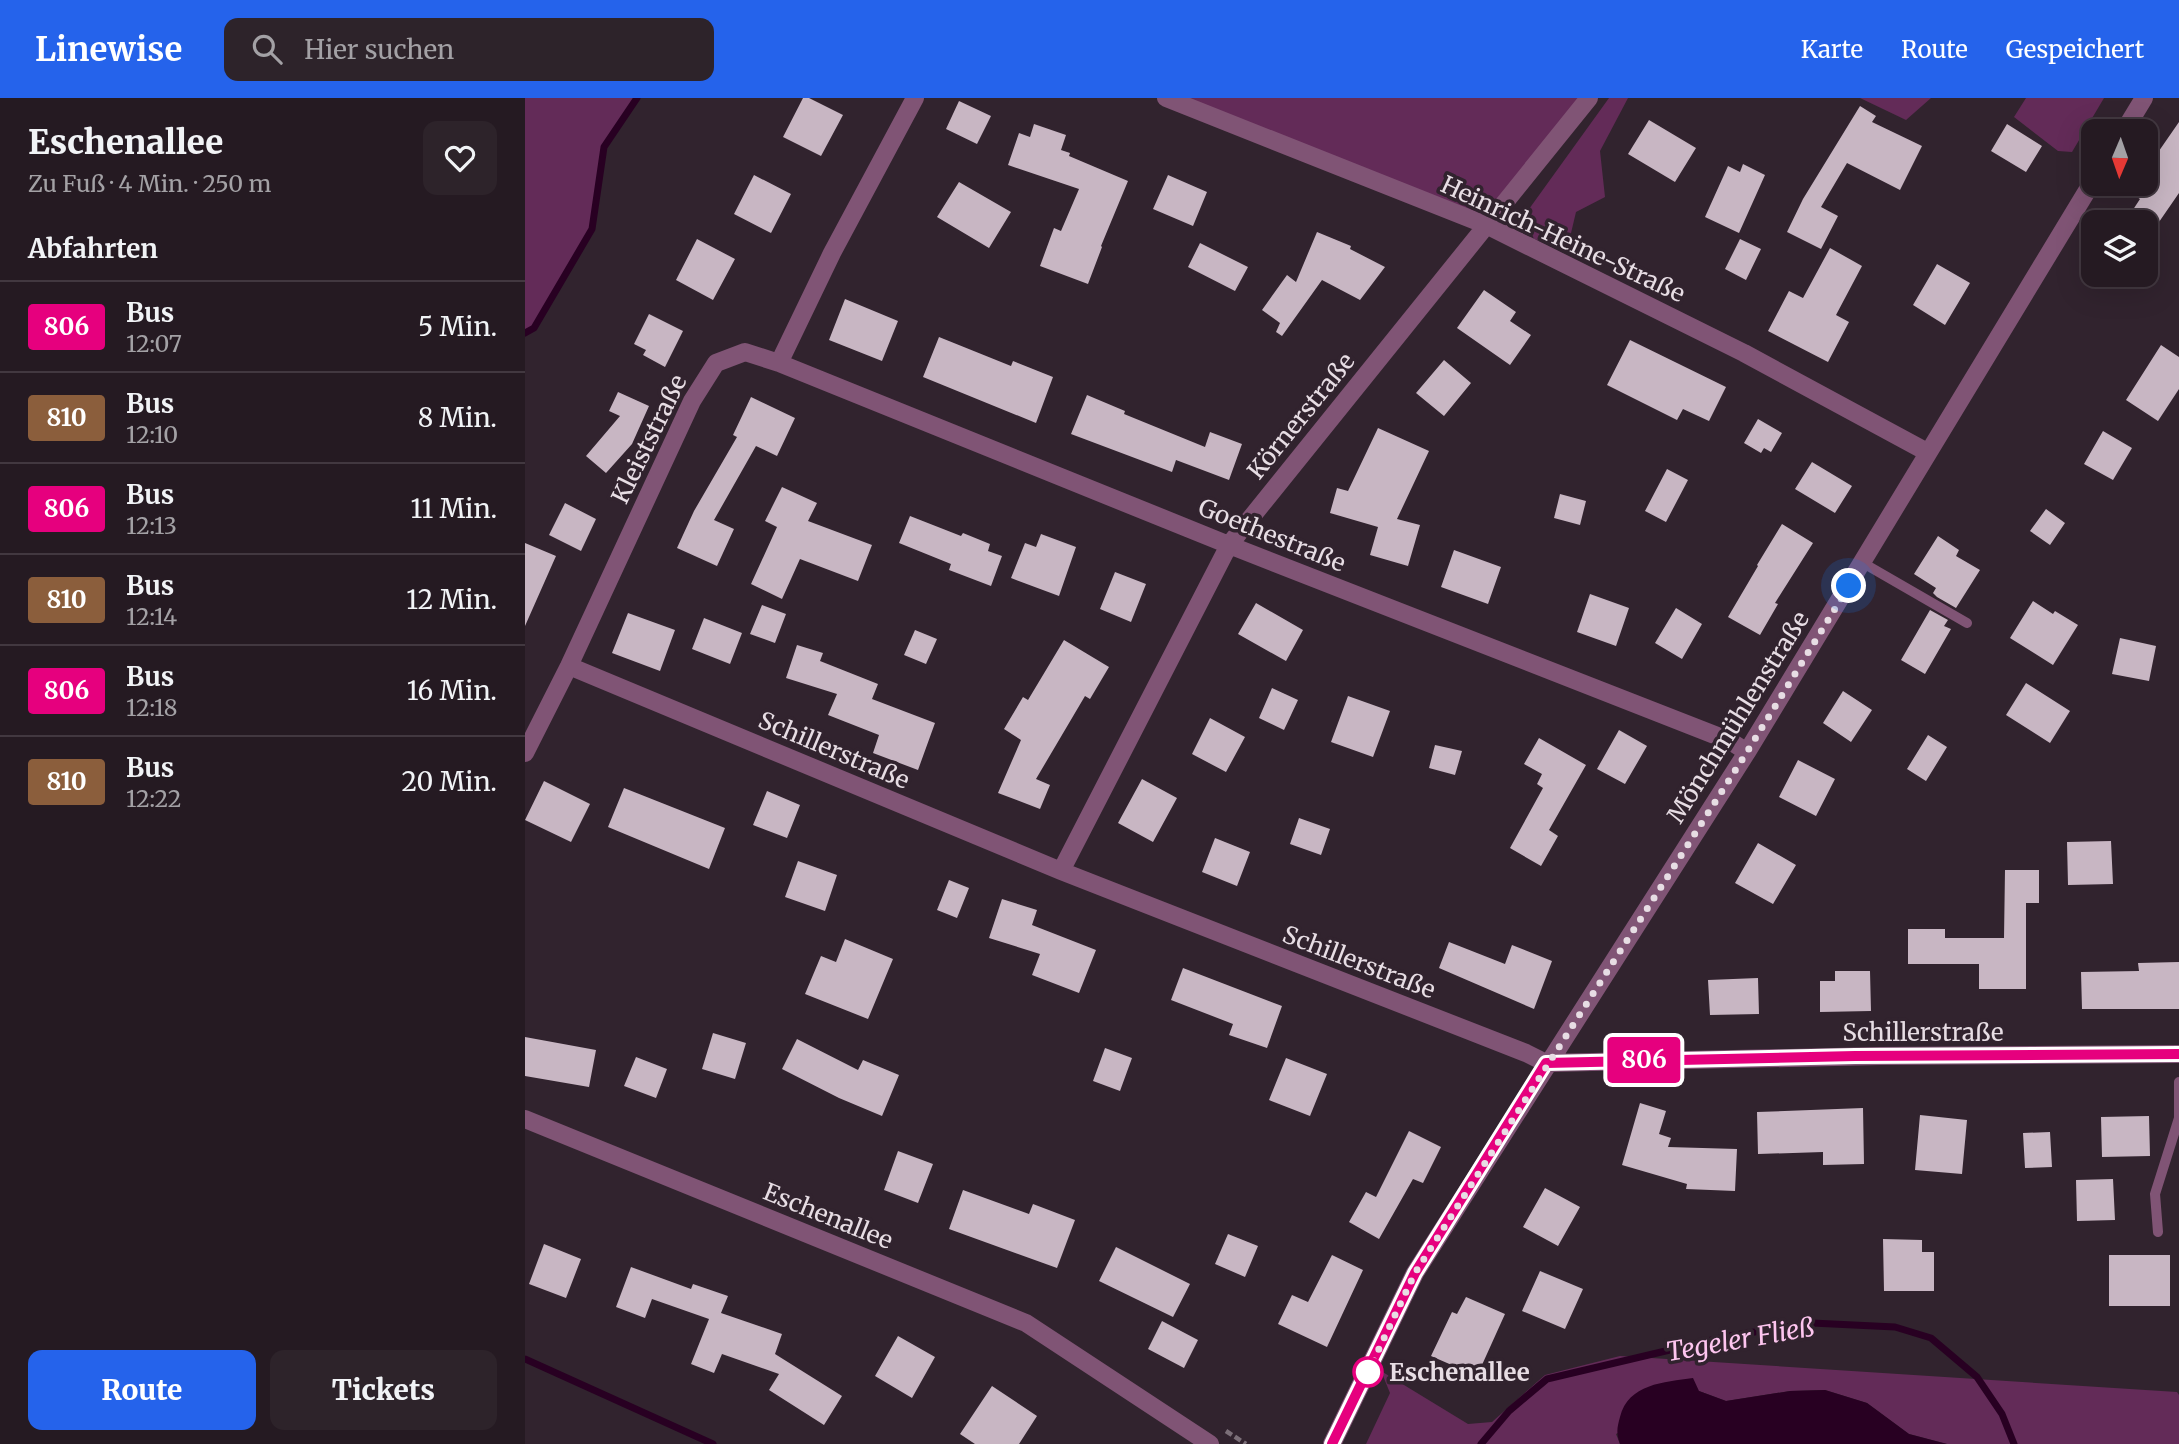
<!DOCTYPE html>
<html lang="de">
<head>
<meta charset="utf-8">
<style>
	:root { --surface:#251a22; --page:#2d232a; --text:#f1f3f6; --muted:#a3a1a5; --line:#423840; --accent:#2563eb }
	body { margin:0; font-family:Merriweather,serif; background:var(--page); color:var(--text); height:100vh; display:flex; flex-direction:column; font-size:26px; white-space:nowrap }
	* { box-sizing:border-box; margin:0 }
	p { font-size:23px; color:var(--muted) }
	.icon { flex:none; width:38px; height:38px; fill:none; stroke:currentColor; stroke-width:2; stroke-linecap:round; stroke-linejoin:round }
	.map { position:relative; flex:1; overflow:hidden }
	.sheet { display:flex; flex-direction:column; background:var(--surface); width:525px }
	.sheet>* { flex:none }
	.badge { padding:0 14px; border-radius:5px; font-size:24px; line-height:46px }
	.needle { width:46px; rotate:182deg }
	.controls { position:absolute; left:1556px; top:21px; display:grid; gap:14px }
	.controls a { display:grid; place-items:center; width:77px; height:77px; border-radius:14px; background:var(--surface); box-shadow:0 7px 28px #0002,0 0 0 2px var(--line); font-size:35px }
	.you { position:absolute; width:35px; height:35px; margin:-18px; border:5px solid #fff; border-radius:50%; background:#1a73e8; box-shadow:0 0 0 10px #1a73e833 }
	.map>.badge { position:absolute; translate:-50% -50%; box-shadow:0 0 0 4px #fff }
	h2 { padding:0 28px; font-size:26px; line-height:63px }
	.round { display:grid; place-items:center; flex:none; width:74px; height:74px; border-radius:14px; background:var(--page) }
	.summary { display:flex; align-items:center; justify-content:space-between; height:119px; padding:0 28px }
	h1 { font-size:33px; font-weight:800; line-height:52px }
	.cta { display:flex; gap:14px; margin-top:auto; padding:14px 28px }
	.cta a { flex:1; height:80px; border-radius:14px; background:var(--accent); color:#fff; font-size:28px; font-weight:800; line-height:80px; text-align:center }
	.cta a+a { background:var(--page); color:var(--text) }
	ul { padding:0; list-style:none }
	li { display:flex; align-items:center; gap:21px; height:91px; padding:0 28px; border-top:2px solid var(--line) }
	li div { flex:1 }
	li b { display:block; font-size:26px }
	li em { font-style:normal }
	li .badge { min-width:77px; font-weight:700; text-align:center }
	header { display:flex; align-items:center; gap:42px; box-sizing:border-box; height:98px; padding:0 35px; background:var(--accent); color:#fff }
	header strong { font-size:33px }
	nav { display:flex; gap:38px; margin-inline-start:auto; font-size:24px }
	.search { width:490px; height:63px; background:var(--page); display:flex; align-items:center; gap:18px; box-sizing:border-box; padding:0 24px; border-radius:14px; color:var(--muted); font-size:26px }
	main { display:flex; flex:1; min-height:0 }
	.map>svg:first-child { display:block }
</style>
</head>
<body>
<header>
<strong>Linewise</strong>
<div class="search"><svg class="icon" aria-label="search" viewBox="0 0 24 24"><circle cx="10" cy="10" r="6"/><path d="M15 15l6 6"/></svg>Hier suchen</div>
<nav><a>Karte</a><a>Route</a><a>Gespeichert</a></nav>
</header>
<main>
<section class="sheet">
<div class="summary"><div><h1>Eschenallee</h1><p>Zu Fuß · 4 Min. · 250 m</p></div><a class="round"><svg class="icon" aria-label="heart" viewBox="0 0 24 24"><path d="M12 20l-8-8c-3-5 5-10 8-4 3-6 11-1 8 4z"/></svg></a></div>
<h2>Abfahrten</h2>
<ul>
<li><span class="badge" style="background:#e6007e;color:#fff">806</span><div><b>Bus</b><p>12:07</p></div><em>5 Min.</em></li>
<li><span class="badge" style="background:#8b5e3c;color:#fff">810</span><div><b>Bus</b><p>12:10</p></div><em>8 Min.</em></li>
<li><span class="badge" style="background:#e6007e;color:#fff">806</span><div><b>Bus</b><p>12:13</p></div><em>11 Min.</em></li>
<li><span class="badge" style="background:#8b5e3c;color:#fff">810</span><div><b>Bus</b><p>12:14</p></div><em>12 Min.</em></li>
<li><span class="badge" style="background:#e6007e;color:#fff">806</span><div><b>Bus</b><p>12:18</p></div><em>16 Min.</em></li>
<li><span class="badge" style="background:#8b5e3c;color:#fff">810</span><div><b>Bus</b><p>12:22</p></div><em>20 Min.</em></li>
</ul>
<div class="cta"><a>Route</a><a>Tickets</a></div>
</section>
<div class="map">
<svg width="1654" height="1346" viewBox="0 0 1654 1346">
	<rect width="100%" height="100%" fill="#31232e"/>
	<!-- green -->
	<path fill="#632b58" d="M0 0H112L79 49 67 131 9 230 0 235Z
		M654 0H1054L958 119Z
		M1084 0H1103L1075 53 1080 99 1051 114 1042 152 1009 141 999 118Z
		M1335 0H1406L1381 22Z
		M1501 0H1579L1547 54 1533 53 1489 19Z
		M1095 1258 1652 1294 1654 1297V1346H1422L1384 1336 1342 1305 1300 1292 1265 1293 1201 1303 1174 1293 1091 1336 1095 1346H841L865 1295 856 1273 943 1326 967 1324 1020 1277Z"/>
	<!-- water -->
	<path fill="#280022" d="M1168 1280 1174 1293 1201 1303 1265 1293 1300 1292 1342 1305 1384 1336 1422 1346H1095C1091 1335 1092 1330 1095 1319 1103 1286 1139 1284 1168 1280Z"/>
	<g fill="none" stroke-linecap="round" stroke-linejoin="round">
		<!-- stream -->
		<path stroke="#280022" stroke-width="7" d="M0 235 9 230 67 131 79 49 112 0
			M0 1261 188 1346
			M956 1346 984 1313 1022 1281 1204 1238 1287 1225 1370 1229 1406 1240 1452 1279 1477 1316 1489 1346"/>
	</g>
	<!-- building -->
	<path fill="#c8b6c3" d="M278 0H284L318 17 296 58 258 39Z
		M434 3 466 18 452 46 421 31Z
		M1335 8 1351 18 1347 24 1397 48 1375 92 1322 65 1296 109 1313 118 1296 151 1262 134 1278 101Z
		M1124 22 1171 50 1150 84 1103 56Z
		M1654 24V95L1634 124H1600L1615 101 1592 86H1620V59L1627 63Z
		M509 26 541 37 536 52 545 55 544 58 603 83 576 148 577 149 563 186 515 168 529 130 536 133 554 91 483 67 494 35 505 39Z
		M1482 26 1517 48 1501 74 1466 53Z
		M1218 66 1240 77 1214 135 1180 119 1203 68 1215 74Z
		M229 77 266 96 246 135 209 116Z
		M643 77 682 94 668 128 628 111Z
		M434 84 486 114 464 150 412 119Z
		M792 134 826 148 825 151 860 169 835 202 797 182 757 238 751 234 755 225 737 212 762 177 771 184Z
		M172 141 210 161 188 202 151 182Z
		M1215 141 1236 151 1221 182 1200 171Z
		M675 145 723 169 710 193 663 169Z
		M1305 150 1337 168 1311 217 1324 224 1303 264 1243 233 1264 193 1278 200Z
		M1412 166 1445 185 1420 227 1388 207Z
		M959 192 991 214 985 223 1006 237 985 267 932 230Z
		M320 201 373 223 357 263 304 242Z
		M124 216 158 233 140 269 118 257 121 252 109 246Z
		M414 239 486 268 488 263 528 279 511 325 398 279Z
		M1105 242 1201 289 1184 323 1158 311 1152 322 1082 287Z
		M1636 247 1654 259V291L1633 323 1601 302Z
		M919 262 946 285 919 318 891 295Z
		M93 294 124 308 107 346 81 375 61 358 95 318 84 313Z
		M562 297 600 313 599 316 680 349 685 334 717 346 704 382 651 362 647 374 546 336Z
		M226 299 270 320 252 358 231 348 189 422 209 431 192 468 152 450 169 413 212 339 208 337Z
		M1233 321 1257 335 1246 354 1239 350 1236 355 1219 345Z
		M853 330 904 353 872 421 895 427 883 468 845 457 853 429 805 415 812 390 823 393Z
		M1578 333 1607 350 1588 382 1559 366Z
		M1287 364 1327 388 1310 415 1270 391Z
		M1142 371 1163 382 1141 424 1120 413Z
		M257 389 292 405 283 423 347 447 333 483 275 461 257 501 226 486 252 429 240 423Z
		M1035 396 1061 403 1055 427 1029 420Z
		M40 405 71 421 56 453 24 437Z
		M1521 411 1540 425 1525 447 1505 433Z
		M385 418 436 438 438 435 465 446 463 453 477 458 466 488 424 472 426 466 374 445Z
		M1257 426 1288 445 1250 505 1253 506 1235 537 1203 519 1233 468 1232 467Z
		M516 436 551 449 534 498 486 480 500 445 511 449Z
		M1413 438 1434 452 1431 458 1455 472 1431 510 1412 499 1408 495 1411 490 1389 476Z
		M0 445 31 458 0 528Z
		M929 452 976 469 963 506 916 489Z
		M590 474 621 486 606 524 575 511Z
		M1065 496 1104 510 1091 548 1052 534Z
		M1508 503 1528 516 1530 513 1553 527 1528 567 1485 540Z
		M731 505 778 532 761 563 713 536Z
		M237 507 261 516 250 545 225 536Z
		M1151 510 1177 526 1157 561 1130 545Z
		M1405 512 1423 522 1419 528 1426 531 1400 576 1376 562Z
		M103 515 150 532 135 573 87 555Z
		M179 520 217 535 205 566 167 551Z
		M390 532 412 541 401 566 379 557Z
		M1595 540 1631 548 1624 583 1587 576Z
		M539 542 584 569 565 601 560 598 511 681 525 687 515 711 473 695 496 642 479 631 498 599 503 602Z
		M272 547 298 555 295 563 353 586 347 601 410 625 393 672 348 655 354 637 303 617 312 596 261 580Z
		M1501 585 1545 613 1525 645 1481 617Z
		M747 590 773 602 759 632 734 620Z
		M1318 593 1347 612 1326 644 1298 625Z
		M823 598 865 613 848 659 806 644Z
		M685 620 720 639 701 674 667 656Z
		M1094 632 1122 648 1100 686 1072 671Z
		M1403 637 1422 649 1401 683 1382 671Z
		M1014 640 1061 667 1024 732 1033 738 1016 768 985 750 1018 690 1012 686 1017 676 999 666Z
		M910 647 937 653 930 677 904 670Z
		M1273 662 1310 681 1291 718 1254 699Z
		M617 681 652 700 628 744 593 725Z
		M19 683 65 706 46 744 0 722Z
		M99 690 200 730 184 771 83 729Z
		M242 693 275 707 262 740 228 727Z
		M774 720 805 731 796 757 765 746Z
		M690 740 725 754 712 788 677 774Z
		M1586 743 1588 786 1543 787 1542 744Z
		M1233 745 1271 767 1248 806 1210 785Z
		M273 763 312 777 300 813 260 799Z
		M1480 772H1514V805H1501V891H1454V866H1383V831H1420V840H1479Z
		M424 782 444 790 432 820 412 812Z
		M477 801 512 812 507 827 571 852 554 895 507 877 515 856 464 840Z
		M320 841 368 861 343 921 280 896 296 858 311 864Z
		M924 844 980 866 987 847 1027 863 1009 911 914 870Z
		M1654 864V911H1557L1556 874 1614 873 1613 865Z
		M658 870 757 908 742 950 704 937 708 926 646 902Z
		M1310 873H1345L1346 913 1295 914V883H1310Z
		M1233 880 1234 916 1185 917 1183 882Z
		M188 935 221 945 210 981 177 971Z
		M0 939 71 952 64 989 0 978Z
		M272 941 333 972 338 962 374 977 357 1018 314 1000 257 971Z
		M580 950 607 960 595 993 568 983Z
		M111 959 142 971 131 1000 99 988Z
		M761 960 802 976 785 1018 744 1002Z
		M1115 1005 1141 1013 1134 1036 1146 1040 1143 1049 1212 1051 1210 1093 1161 1091 1162 1086 1097 1067Z
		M1338 1010 1339 1066 1298 1067V1054L1233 1056 1232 1014Z
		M1395 1017 1442 1022 1437 1076 1390 1072Z
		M1624 1018 1625 1058 1577 1059 1576 1019Z
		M884 1033 916 1049 898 1085 888 1081 854 1141 824 1124 841 1094 851 1099Z
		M1525 1034 1527 1069 1500 1070 1498 1035Z
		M373 1053 408 1066 393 1105 359 1092Z
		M1588 1081 1590 1122 1552 1123 1551 1082Z
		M1020 1090 1055 1109 1033 1148 998 1129Z
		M438 1092 504 1116 508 1106 550 1122 532 1170 424 1131Z
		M703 1136 733 1148 720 1179 690 1166Z
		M1358 1141 1397 1142V1154H1409V1193H1359Z
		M19 1146 56 1161 41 1200 4 1186Z
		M591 1149 665 1186 648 1219 574 1183Z
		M807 1157 838 1172 802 1249 753 1226 767 1197 783 1204Z
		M1584 1157H1645V1208H1584Z
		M106 1169 166 1191 168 1186 203 1198 196 1215 257 1236 250 1256 317 1298 299 1327 244 1292 254 1276 197 1256 189 1275 166 1266 184 1221 127 1201 120 1220 91 1209Z
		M1015 1173 1058 1191 1040 1231 997 1213Z
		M941 1199 980 1216 952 1278 906 1258 927 1214 932 1216Z
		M637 1223 673 1242 659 1270 623 1251Z
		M373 1238 410 1259 387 1300 350 1278Z
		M467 1288 512 1318 494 1346H450L435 1336Z"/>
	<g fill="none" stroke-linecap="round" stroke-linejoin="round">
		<!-- path -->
		<path stroke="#7b6f78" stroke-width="4.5" stroke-dasharray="7 3.5" stroke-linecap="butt" d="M701 1333 721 1346"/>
		<!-- lane -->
		<path stroke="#805475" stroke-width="10" d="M1338 465 1442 525
			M1633 1134 1630 1096 1654 1020V984"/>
		<!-- street -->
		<path stroke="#805475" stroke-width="18" d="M641 0 961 127 1219 255 1402 354
			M1599 33 1619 0
			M254 265 704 447 1205 643 1222 654
			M44 568 536 773 1001 955 1021 965 1355 958 1654 956
			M0 655 44 568 167 303 191 265 220 254 254 265 307 155 390 0
			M536 773 704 447 1064 0
			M0 1021 501 1225 685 1346
			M807 1346 890 1175 1222 654 1568 83"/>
	</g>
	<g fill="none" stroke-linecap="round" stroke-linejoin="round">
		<!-- line casing -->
		<g stroke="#fff" stroke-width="16">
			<path id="line" d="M807 1346 890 1175 1021 965 1330 958 1654 956"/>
		</g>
		<!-- line -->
		<use href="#line" stroke="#e6007e" stroke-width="10"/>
		<!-- walk -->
		<path stroke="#e7dde4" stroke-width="7" stroke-dasharray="0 12.6" d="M843 1274 890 1175 1222 654 1324 488"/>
	</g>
	<!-- markers -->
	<circle fill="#fff" stroke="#e6007e" stroke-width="3.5" cx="843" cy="1274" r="14"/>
	<g text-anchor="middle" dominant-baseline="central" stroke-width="7" stroke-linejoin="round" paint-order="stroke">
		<!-- street labels -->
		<g font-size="24" fill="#e7dde4" stroke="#31232e">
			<text transform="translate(1038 141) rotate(25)">Heinrich-Heine-Straße</text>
			<text transform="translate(776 318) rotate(-51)">Körnerstraße</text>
			<text transform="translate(124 341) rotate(-64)">Kleiststraße</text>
			<text transform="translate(747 437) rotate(22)">Goethestraße</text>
			<text transform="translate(1213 619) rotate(-58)">Mönchmühlenstraße</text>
			<text transform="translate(309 652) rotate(23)">Schillerstraße</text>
			<text transform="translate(834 864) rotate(21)">Schillerstraße</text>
			<text x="1398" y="934">Schillerstraße</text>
			<text transform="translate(303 1118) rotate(22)">Eschenallee</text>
		</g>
		<!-- stop labels -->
		<g font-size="24" font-weight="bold" fill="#e7dde4" stroke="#31232e" text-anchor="start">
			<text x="864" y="1274">Eschenallee</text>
		</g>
		<!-- water labels -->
		<g font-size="26" font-style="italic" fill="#fdc5ef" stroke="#31232e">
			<text transform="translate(1215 1241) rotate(-10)">Tegeler Fließ</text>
		</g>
	</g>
</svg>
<div class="controls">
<a><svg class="needle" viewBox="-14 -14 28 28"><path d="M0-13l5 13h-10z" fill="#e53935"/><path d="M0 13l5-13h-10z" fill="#a3a1a5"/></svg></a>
<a><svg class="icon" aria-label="layers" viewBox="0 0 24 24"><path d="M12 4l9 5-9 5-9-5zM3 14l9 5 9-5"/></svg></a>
</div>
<div class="you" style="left:1324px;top:488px"></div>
<b class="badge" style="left:1119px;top:962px;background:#e6007e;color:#fff">806</b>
</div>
</main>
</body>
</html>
